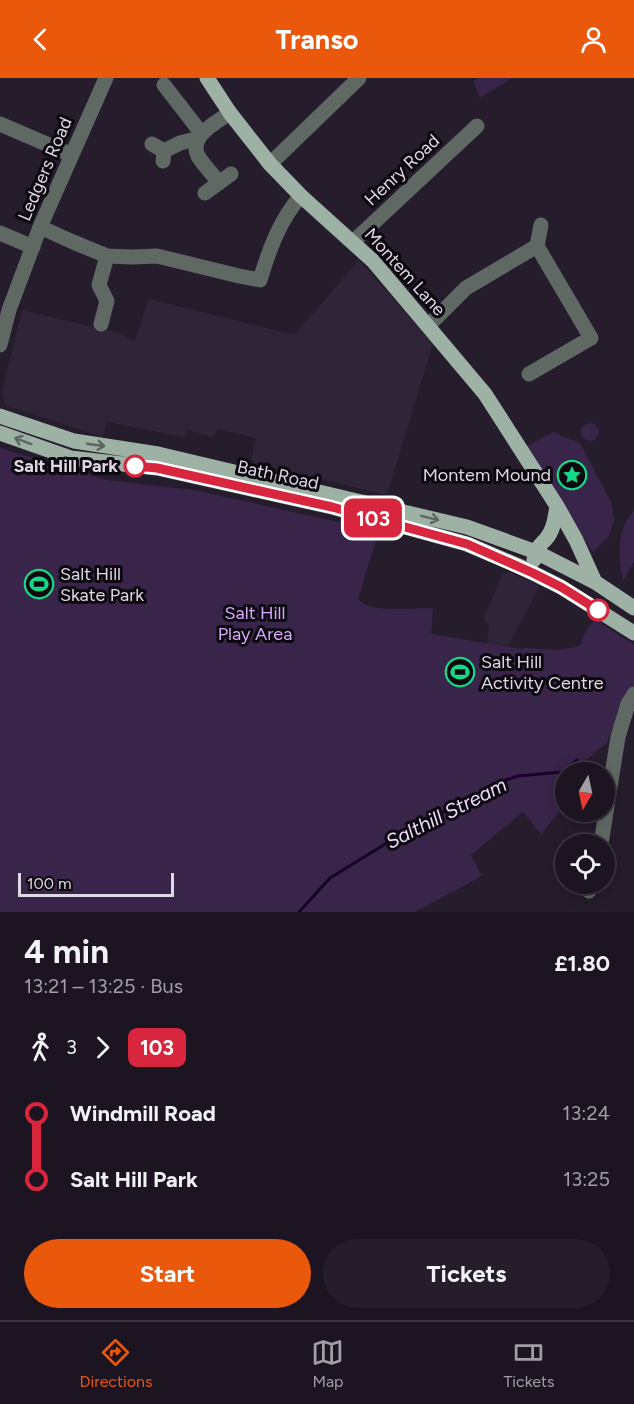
<!DOCTYPE html>
<html lang="en">
<head>
<meta charset="utf-8">
<style>
	:root { --surface:#1c1521; --page:#251e2a; --text:#f1f3f6; --muted:#a09fa5; --line:#3a343f; --accent:#ea580c }
	body { margin:0; font-family:Figtree,sans-serif; background:var(--page); color:var(--text); height:100vh; display:flex; flex-direction:column; font-size:22px; white-space:nowrap }
	* { box-sizing:border-box; margin:0 }
	p { font-size:20px; color:var(--muted) }
	.icon { flex:none; width:33px; height:33px; fill:none; stroke:currentColor; stroke-width:2; stroke-linecap:round; stroke-linejoin:round }
	.map { position:relative; height:834px; overflow:hidden }
	.side { display:flex; flex-direction:column; background:var(--surface); flex:1 }
	.side>* { flex:none }
	.badge { padding:0 12px; border-radius:9px; font-size:21px; line-height:39px }
	.needle { width:39px; rotate:189deg }
	.buttons { position:absolute; left:555px; top:684px; display:grid; gap:12px }
	.buttons a { display:grid; place-items:center; width:60px; height:60px; border-radius:50%; background:var(--surface); box-shadow:0 3px 15px #0003,0 0 0 2px var(--line); font-size:30px }
	.scale { position:absolute; left:18px; bottom:15px; width:156px; box-sizing:border-box; padding-left:6px; border:3px solid #dfd9e4; border-top:0; font-size:16px; line-height:21px; white-space:nowrap; color:#dfd9e4; -webkit-text-stroke:4px #0c080f; paint-order:stroke }
	.map>.badge { position:absolute; translate:-50% -50%; box-shadow:0 0 0 3px #fff }
	.legs { display:flex; align-items:center; gap:9px; height:66px; padding:0 24px; font-size:20px }
	.legs p { margin-inline-start:auto }
	.summary { display:flex; align-items:center; justify-content:space-between; height:102px; padding:0 24px }
	h1 { font-size:33px; font-weight:700; line-height:45px }
	.button { display:flex; gap:12px; margin-top:auto; padding:12px 24px }
	.button a { flex:1; height:69px; border-radius:36px; background:var(--accent); color:#fff; font-size:24px; font-weight:700; line-height:69px; text-align:center }
	.button a+a { background:var(--page); color:var(--text) }
	ul { padding:0 24px; list-style:none }
	li { display:flex; align-items:center; gap:21px; height:66px; font-size:22px }
	li i { display:grid; place-items:center; width:9px; height:100%; margin:0 8px; background:currentColor }
	li i::after { content:''; width:15px; height:15px; margin:-8px; border:4px solid; border-radius:50%; background:var(--surface) }
	li p { margin-inline-start:auto }
	li:first-child i { background:linear-gradient(#0000 50%,currentColor 0) }
	li:last-child i { background:linear-gradient(currentColor 50%,#0000 0) }
	header { display:flex; justify-content:space-between; align-items:center; height:78px; padding:0 24px; background:var(--accent); color:#fff; font-size:27px; font-weight:700 }
	.tabs { display:flex; justify-content:space-around; align-items:center; height:84px; border-top:2px solid var(--line); background:var(--surface); font-size:16px; color:var(--muted) }
	.tabs a { display:grid; justify-items:center; gap:3px }
	.tabs .active { color:var(--accent) }
	.map>svg:first-child { display:block }
</style>
</head>
<body>
<header><svg class="icon" aria-label="back" viewBox="0 0 24 24"><path d="M15 5l-7 7 7 7"/></svg>Transo<svg class="icon" aria-label="person" viewBox="0 0 24 24"><circle cx="12" cy="8" r="4"/><path d="M4 21q1-7 8-7t8 7"/></svg></header>
<div class="map">
<svg width="634" height="834" viewBox="0 0 634 834">
	<rect width="100%" height="100%" fill="#251c2c"/>
	<!-- built -->
	<path fill="#302439" d="M359 182 433 266 387 417 254 385 252 379 256 360 218 351 213 360 187 352 183 359 107 344 102 359 5 327 2 313 22 232 122 256 134 264 149 221 294 257Z
		M508 494 540 508 508 568 487 566 489 545 485 544 484 539 502 497Z"/>
	<!-- green -->
	<path fill="#39244a" d="M477 0H512L480 20 474 4Z
		M581 354a9 9 0 1 1 18 0a9 9 0 1 1-18 0Z
		M553 354 580 365 612 426 614 442 609 458 593 474 527 368Z
		M0 370 106 402 194 412 379 453 358 521C370 536 414 530 433 530L431 556 522 571 525 570C545 571 562 574 581 567L583 557 595 541 634 567V607L621 627 607 665 571 694H566C565 729 563 730 541 756L523 734 471 777 482 798 415 834H0Z
		M634 433V484L623 503C618 482 616 450 634 433Z"/>
	<g fill="none" stroke-linecap="round" stroke-linejoin="round">
		<!-- stream -->
		<path stroke="#1b002d" stroke-width="3" d="M299 834 330 800 426 741 491 717 506 702 518 698 562 694 577 682"/>
		<!-- minor -->
		<path stroke="#5f6862" stroke-width="15" d="M164 7 202 56
			M0 46 72 77
			M152 66 164 73 163 83
			M164 73 180 65 199 60
			M270 86 359 0
			M219 105C213 96 203 87 198 78 188 58 217 44 230 35
			M205 115 231 96
			M40 149 73 164 107 178 132 179 157 178 239 198 260 202C269 172 280 141 301 118
			M0 155 33 169
			M353 164 477 48
			M101 246 107 223 99 207 107 178
			M428 248 466 210 537 168 541 147
			M0 267 9 232 40 149 106 0
			M529 296 591 260 537 168
			M601 766 618 659 628 626 634 616
			M589 813 592 806"/>
		<!-- major -->
		<path stroke="#9eb1a5" stroke-width="15" d="M207 0 230 35 270 86 301 118 373 183 485 316 557 428 576 462 595 504
			M0 338 74 363 158 376 467 449 536 474 595 504 634 530
			M0 355 71 380 157 390 332 429 467 466 521 489 561 509 634 555
			M534 482C537 470 538 469 546 461 554 452 555 439 557 428"/>
	</g>
	<!-- one-way arrows -->
	<defs><path id="oneway-shaft" d="M-6 0H5M1.5-3L5.5 0L1.5 3" fill="none" stroke-width="1.6" stroke-linecap="round" stroke-linejoin="round" transform="scale(1.5)"/></defs>
	<g stroke="#5c6562">
		<use href="#oneway-shaft" transform="translate(23 363) rotate(-160)"/>
		<use href="#oneway-shaft" transform="translate(96 367) rotate(8)"/>
		<use href="#oneway-shaft" transform="translate(430 440) rotate(14)"/>
	</g>
	<g fill="none" stroke-linecap="round" stroke-linejoin="round">
		<!-- line-1 casing -->
		<g stroke="#fff" stroke-width="14">
			<path id="line-1" d="M135 388 157 390 332 429 467 466 533 495 561 509 598 532"/>
		</g>
		<!-- line-1 -->
		<use href="#line-1" stroke="#d7263d" stroke-width="9"/>
	</g>
	<!-- icons -->
	<defs>
		<g id="sight-ring" transform="scale(1.5)"><circle r="9.5" fill="#0c080f" stroke="#15d989" stroke-width="1.5"/><path d="M0-6L1.8-2.2L6-1.7L2.9 1.2L3.7 5.4L0 3.3L-3.7 5.4L-2.9 1.2L-6-1.7L-1.8-2.2Z" fill="#15d989"/></g>
		<g id="stadium-ring" transform="scale(1.5)"><circle r="9.5" fill="#0c080f" stroke="#15d989" stroke-width="1.5"/><path d="M0-5a6.5 5 0 1 0 0 10a6.5 5 0 1 0 0-10ZM-3.5-1.8h7v3.6h-7Z" fill="#15d989"/></g>
	</defs>
	<g fill-rule="evenodd">
		<use href="#sight-ring" x="572" y="397"/>
		<use href="#stadium-ring" x="39" y="506"/>
		<use href="#stadium-ring" x="460" y="594"/>
	</g>
	<!-- markers -->
	<g fill="#fff" stroke="#d7263d" stroke-width="3">
		<circle cx="135" cy="388" r="10"/>
		<circle cx="598" cy="532" r="10"/>
	</g>
	<g text-anchor="middle" dominant-baseline="central" stroke-width="6" stroke-linejoin="round" paint-order="stroke">
		<!-- street labels -->
		<g font-size="18" fill="#dfd9e4" stroke="#0c080f">
			<text transform="translate(45 91) rotate(-67)">Ledgers Road</text>
			<text transform="translate(402 92) rotate(-43)">Henry Road</text>
			<text transform="translate(405 194) rotate(48)">Montem Lane</text>
			<text transform="translate(278 397) rotate(12)">Bath Road</text>
		</g>
		<!-- stop labels -->
		<g font-size="18" font-weight="bold" fill="#dfd9e4" stroke="#0c080f" text-anchor="end">
			<text x="118" y="388">Salt Hill Park</text>
		</g>
		<!-- poi labels -->
		<g font-size="18" fill="#dfd9e4" stroke="#0c080f" text-anchor="start">
			<text x="551" y="397" text-anchor="end">Montem Mound</text>
			<text x="60" y="496">Salt Hill<tspan x="60" dy="21">Skate Park</tspan></text>
			<text x="481" y="584">Salt Hill<tspan x="481" dy="21">Activity Centre</tspan></text>
		</g>
		<!-- park labels -->
		<g font-size="18" fill="#d8aaff" stroke="#0c080f">
			<text x="255" y="535">Salt Hill<tspan x="255" dy="21">Play Area</tspan></text>
		</g>
		<!-- water labels -->
		<g font-size="20" font-style="italic" fill="#ecdafc" stroke="#0c080f">
			<text transform="translate(446 735) rotate(-27)">Salthill Stream</text>
		</g>
	</g>
</svg>
<div class="buttons">
<a><svg class="needle" viewBox="-14 -14 28 28"><path d="M0-13l5 13h-10z" fill="#e53935"/><path d="M0 13l5-13h-10z" fill="#a09fa5"/></svg></a>
<a><svg class="icon" aria-label="locate" viewBox="0 0 24 24"><circle cx="12" cy="12" r="6"/><path d="M12 2v4M12 18v4M2 12h4M18 12h4"/></svg></a>
</div>
<div class="scale">100 m</div>
<b class="badge" style="left:373px;top:440px;background:#d7263d;color:#fff">103</b>
</div>
<section class="side">
<div class="summary"><div><h1>4 min</h1><p>13:21 – 13:25 · Bus</p></div><b>£1.80</b></div>
<div class="legs"><svg class="icon" aria-label="walk" viewBox="0 0 24 24"><circle cx="13" cy="4" r="2"/><path d="M13 8l-2 6 4 7M11 14l-3 7M7 12l3-4h3l4 4"/></svg>3<svg class="icon" aria-label="forward" viewBox="0 0 24 24"><path d="M9 5l7 7-7 7"/></svg><b class="badge" style="background:#d7263d;color:#fff">103</b></div>
<ul>
<li><i style="color:#d7263d"></i><b>Windmill Road</b><p>13:24</p></li>
<li><i style="color:#d7263d"></i><b>Salt Hill Park</b><p>13:25</p></li>
</ul>
<div class="button"><a>Start</a><a>Tickets</a></div>
</section>
<nav class="tabs">
<a class="active"><svg class="icon" aria-label="directions" viewBox="0 0 24 24"><path d="M12 3l9 9-9 9-9-9zM9 14v-3h6M13 9l2 2-2 2"/></svg>Directions</a>
<a><svg class="icon" aria-label="map" viewBox="0 0 24 24"><path d="M3 6l6-2 6 2 6-2v14l-6 2-6-2-6 2zM9 4v14M15 6v14"/></svg>Map</a>
<a><svg class="icon" aria-label="tickets" viewBox="0 0 24 24"><path d="M3 7h18v10H3zM15 7v10"/></svg>Tickets</a>
</nav>
</body>
</html>
